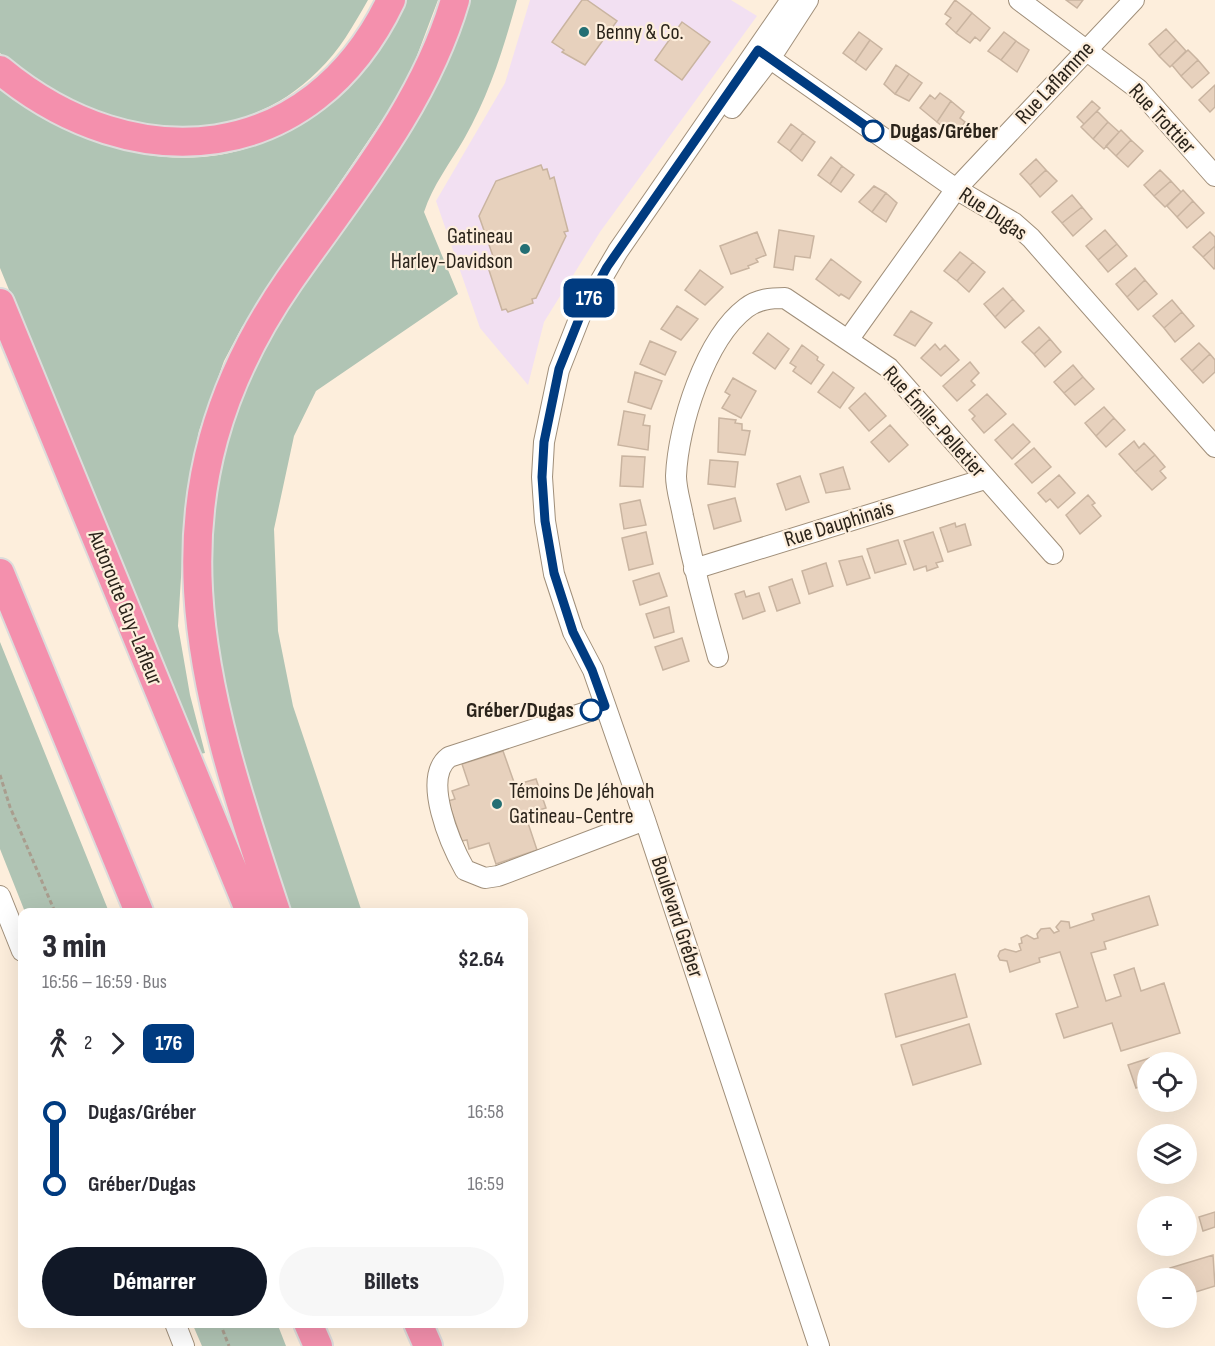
<!DOCTYPE html>
<html lang="fr">
<head>
<meta charset="utf-8">
<style>
	:root { --surface:#fff; --page:#f7f7f7; --text:#2b2b33; --muted:#7c7c81; --accent:#111827 }
	body { margin:0; font-family:"Sofia Sans Condensed",sans-serif; background:var(--page); color:var(--text); height:100vh; display:flex; flex-direction:column; font-size:22px; white-space:nowrap }
	* { box-sizing:border-box; margin:0 }
	p { font-size:20px; color:var(--muted) }
	.icon { flex:none; width:33px; height:33px; fill:none; stroke:currentColor; stroke-width:2; stroke-linecap:round; stroke-linejoin:round }
	.map { position:relative; flex:1; overflow:hidden }
	.details { position:absolute; left:18px; top:908px; width:510px; height:420px; display:flex; flex-direction:column; background:var(--surface); border-radius:12px; box-shadow:0 6px 24px #0002 }
	.details>* { flex:none }
	.badge { padding:0 12px; border-radius:9px; font-size:21px; line-height:39px }
	.buttons { position:absolute; left:1137px; top:1052px; display:grid; gap:12px }
	.buttons a { display:grid; place-items:center; width:60px; height:60px; border-radius:50%; background:var(--surface); box-shadow:0 6px 24px #0002; font-size:30px }
	.map>.badge { position:absolute; translate:-50% -50%; box-shadow:0 0 0 3px #fff }
	.legs { display:flex; align-items:center; gap:9px; height:66px; padding:0 24px; font-size:20px }
	.legs p { margin-inline-start:auto }
	.summary { display:flex; align-items:center; justify-content:space-between; height:102px; padding:0 24px }
	h1 { font-size:33px; font-weight:800; line-height:45px }
	.cta { display:flex; gap:12px; margin-top:auto; padding:12px 24px }
	.cta a { flex:1; height:69px; border-radius:36px; background:var(--accent); color:#fff; font-size:24px; font-weight:800; line-height:69px; text-align:center }
	.cta a+a { background:var(--page); color:var(--text) }
	ul { padding:0 24px; list-style:none }
	li { display:flex; align-items:center; gap:21px; height:72px; font-size:22px }
	li i { display:grid; place-items:center; width:9px; height:100%; margin:0 8px; background:currentColor }
	li i::after { content:''; width:15px; height:15px; margin:-8px; border:4px solid; border-radius:50%; background:var(--surface) }
	li p { margin-inline-start:auto }
	li:first-child i { background:linear-gradient(#0000 50%,currentColor 0) }
	li:last-child i { background:linear-gradient(currentColor 50%,#0000 0) }
	.map>svg:first-child { display:block }
</style>
</head>
<body>
<div class="map">
<svg width="1215" height="1346" viewBox="0 0 1215 1346">
	<rect width="100%" height="100%" fill="#fdeedc"/>
	<!-- commercial -->
	<path fill="#f2e0f2" d="M530 0H731L757 16 600 232 544 322 528 385 480 328 436 201 505 83Z"/>
	<!-- green -->
	<path fill="#b0c4b4" d="M0 0H368C353 26 340 50 318 71 227 162 88 132 0 53Z
		M399 0H438L412 69 395 101 242 327 224 361 199 431 186 497 178 626 190 695 205 753 200 754 0 268V89C102 165 235 193 335 94 343 86 349 74 355 64 370 43 384 21 399 0Z
		M468 0H517C503 50 490 93 464 139 450 163 433 185 424 212L458 294 316 391 294 436 274 529 278 631 293 706 362 912H288L262 839 218 667 207 543 219 455 245 381 274 325 388 166 423 112Z
		M0 642 109 912H25L0 849Z
		M192 1323H277L286 1346H202Z"/>
	<!-- building -->
	<path fill="#e7d1bd" stroke="#c9b4a0" stroke-width="1.5" d="M582 0H587L617 21 585 65 562 52 564 50 552 42Z
		M955 0 972 13 956 33 946 24 951 18 945 14Z
		M1066 0H1083L1077 8Z
		M972 13 990 28 980 41 975 37 970 43 956 33Z
		M682 22 710 42 682 80 655 60Z
		M1166 29 1176 40 1159 56 1149 44Z
		M859 32 870 40 855 62 843 53Z
		M1004 32 1016 41 1001 60 988 51Z
		M870 40 882 49 866 70 855 62Z
		M1176 40 1186 51 1170 67 1159 56Z
		M1016 41 1029 50 1017 72 1001 60Z
		M1188 50 1198 60 1181 76 1172 65Z
		M1198 60 1209 73 1192 88 1181 76Z
		M896 65 909 74 895 94 884 84Z
		M909 74 922 83 909 101 895 94Z
		M1215 85V107L1210 112 1199 100Z
		M940 93 951 101 937 122 920 108 930 95 935 99Z
		M951 101 964 112 960 118 965 122 955 136 937 122Z
		M1092 101 1100 108 1084 124 1077 117Z
		M1097 111 1108 122 1093 139 1081 127Z
		M1108 122 1119 132 1104 149 1093 139Z
		M791 124 803 133 790 151 778 142Z
		M1121 130 1131 140 1116 156 1106 146Z
		M803 133 815 142 802 161 790 151Z
		M1131 140 1143 151 1128 167 1116 156Z
		M831 157 842 166 830 184 818 175Z
		M1036 159 1046 170 1030 185 1020 174Z
		M541 165 543 170 547 169 550 179 554 177 568 231 564 232 566 236 536 298 532 299 533 303 508 312 506 309 502 310 487 264 495 262 479 216 496 181Z
		M842 166 854 175 841 192 830 184Z
		M1046 170 1057 181 1040 197 1030 185Z
		M1160 170 1171 181 1154 196 1144 185Z
		M1171 181 1181 192 1165 207 1154 196Z
		M874 186 886 193 872 212 859 202Z
		M1183 190 1193 201 1177 217 1167 206Z
		M886 193 897 203 886 222 872 212Z
		M1072 195 1082 207 1062 223 1052 212Z
		M1193 201 1204 213 1187 228 1177 217Z
		M1082 207 1092 219 1073 236 1062 223Z
		M779 230 814 236 810 258 795 256 793 270 774 267Z
		M1105 230 1117 244 1098 260 1086 246Z
		M757 232 766 255 756 259 758 262 748 266 749 268 731 274 720 246Z
		M1210 232 1215 237V246L1203 257 1193 247Z
		M1117 244 1127 256 1108 272 1098 260Z
		M1215 246V268L1214 269 1203 257Z
		M960 252 973 262 957 281 944 271Z
		M831 259 861 282 849 299 841 294 839 296 816 279Z
		M973 262 985 272 969 292 957 281Z
		M1135 268 1145 280 1127 297 1116 284Z
		M700 270 723 287 705 305 685 290Z
		M1145 280 1157 294 1138 310 1127 297Z
		M1003 288 1013 299 995 317 984 304Z
		M1013 299 1024 311 1005 328 995 317Z
		M1172 300 1182 312 1164 328 1153 316Z
		M677 306 698 319 681 340 661 329Z
		M911 311 932 323 915 346 894 335Z
		M1182 312 1194 326 1175 342 1164 328Z
		M1039 327 1050 339 1034 354 1022 342Z
		M768 333 789 349 775 369 753 353Z
		M1050 339 1061 352 1045 367 1034 354Z
		M650 341 676 352 665 375 640 364Z
		M1199 343 1210 354 1192 371 1181 359Z
		M935 344 940 350 945 345 959 360 941 376 921 358Z
		M802 345 818 357 817 360 824 365 811 384 793 371 796 367 790 363Z
		M1210 354 1215 360V372L1203 383 1192 371Z
		M970 362 979 373 971 381 975 385 957 401 943 386Z
		M1073 365 1083 377 1064 393 1054 382Z
		M635 372 662 381 651 409 628 402Z
		M833 372 854 388 840 408 818 392Z
		M1083 377 1094 389 1075 405 1064 393Z
		M733 378 756 391 741 418 722 408 730 395 725 392Z
		M865 393 886 416 869 431 849 408Z
		M987 394 1006 414 984 433 972 419 975 416 969 410Z
		M1104 407 1114 418 1096 436 1085 423Z
		M624 411 645 415 643 425 650 426 648 450 618 445Z
		M719 418 736 420 735 423 742 424V430L750 431 745 455 718 452Z
		M1114 418 1125 430 1106 447 1096 436Z
		M1013 424 1030 442 1012 459 995 440Z
		M890 425 908 445 889 462 871 442Z
		M1134 441 1139 448 1144 443 1155 455 1135 472 1119 454Z
		M1034 448 1051 467 1032 483 1015 464Z
		M1155 455 1165 467 1160 471 1166 478 1152 490 1135 472Z
		M622 456 645 457 643 487 620 486Z
		M710 460 738 462 735 487 708 484Z
		M843 467 850 489 826 493 820 474Z
		M1059 475 1075 493 1058 508 1050 499 1046 502 1038 493Z
		M800 476 809 502 786 510 777 484Z
		M1088 495 1095 503 1092 505 1101 516 1080 534 1066 515Z
		M735 498 741 521 714 529 708 505Z
		M640 500 646 525 624 529 620 504Z
		M955 523 956 527 965 524 971 545 948 552 940 528Z
		M646 532 653 564 629 570 622 538Z
		M933 532 943 561 936 563 938 567 927 571 926 566 914 570 904 541Z
		M898 540 906 564 875 573 867 549Z
		M862 556 870 578 847 585 839 561Z
		M826 563 833 586 809 594 802 571Z
		M659 573 667 596 640 605 633 581Z
		M792 579 800 603 777 611 769 587Z
		M744 591 746 597 759 593 765 611 743 619 735 594Z
		M669 607 674 632 654 638 646 614Z
		M682 638 689 661 663 670 655 647Z
		M503 751 515 785 536 779 546 808 525 814 537 850 496 864 489 843 469 849 467 840 462 841 448 801 455 799 452 791 469 785 462 764Z
		M1149 896 1158 925 1104 942 1106 949 1091 953 1106 1001 1121 996 1114 975 1134 968 1141 991 1164 983 1180 1033 1121 1051 1112 1023 1064 1038 1056 1014 1078 1007 1060 952 1039 958 1040 962 1010 972 1007 961 1000 960 998 956 1000 951 1005 949 1016 952 1021 950 1019 944 1022 943 1021 938 1027 935 1034 939 1038 938 1037 934 1041 929 1050 928 1054 933 1059 931 1056 927 1061 921 1069 922 1070 928 1094 920 1092 914Z
		M955 974 967 1017 896 1037 885 994Z
		M969 1024 981 1064 913 1085 901 1045Z
		M1159 1055 1161 1062H1148V1084L1136 1088 1128 1065Z
		M1215 1212V1227L1203 1231 1199 1217Z
		M1213 1255 1215 1286 1186 1295V1278H1173L1170 1268Z"/>
	<g fill="none" stroke-linecap="round" stroke-linejoin="round">
		<!-- minor casing -->
		<g stroke="#a08f7a" stroke-width="22">
			<path id="minor" d="M791 0 618 251 581 314 559 370 544 442 542 477 545 521 554 574 573 632 593 670 645 820 819 1346
				M1019 0 1138 89 1215 176
				M758 50 956 189 1014 223 1031 238 1215 447
				M732 108 769 60 808 0
				M848 340 956 189 1134 0
				M694 569 985 479
				M718 657C705 611 693 564 683 516 681 504 676 489 676 476 678 426 705 339 746 308 758 299 771 298 785 298L889 368 1053 554
				M605 706 449 757C421 778 451 845 465 870L485 878 498 876 645 820
				M0 896 22 951
				M175 1323 184 1346"/>
		</g>
		<!-- highway casing -->
		<g stroke="#dddcdb" stroke-width="32">
			<path id="highway" d="M0 70C135 182 312 166 391 0
				M0 303 250 912
				M0 573 139 912
				M276 912C200 684 140 497 289 281 351 192 424 106 455 0
				M308 1323 318 1346
				M418 1323 428 1346"/>
		</g>
		<!-- path -->
		<path stroke="#a99d8e" stroke-width="3" stroke-dasharray="4.5 3" stroke-linecap="butt" d="M0 775 10 807 55 912
			M220 1323 229 1346"/>
		<!-- minor -->
		<use href="#minor" stroke="#fff" stroke-width="20"/>
		<!-- highway -->
		<use href="#highway" stroke="#f490ad" stroke-width="28"/>
	</g>
	<g fill="none" stroke-linecap="round" stroke-linejoin="round">
		<!-- line-1 casing -->
		<g stroke="#fff" stroke-width="14">
			<path id="line-1" d="M591 710 605 706 592 670 573 632 554 573 545 521 542 477 544 442 559 369 581 314 607 267 758 50 873 131"/>
		</g>
		<!-- line-1 -->
		<use href="#line-1" stroke="#003b80" stroke-width="9"/>
	</g>
	<!-- markers -->
	<g fill="#246f74" stroke="#fdeedc" stroke-width="2">
		<circle cx="584" cy="32" r="6"/>
		<circle cx="525" cy="249" r="6"/>
		<circle cx="497" cy="804" r="6"/>
	</g>
	<g fill="#fff" stroke="#003b80" stroke-width="3">
		<circle cx="873" cy="131" r="10"/>
		<circle cx="591" cy="710" r="10"/>
	</g>
	<g text-anchor="middle" dominant-baseline="central" stroke-width="4.5" stroke-linejoin="round" paint-order="stroke">
		<!-- poi labels -->
		<g font-size="22" fill="#2b241b" stroke="#fdeedc" text-anchor="start">
			<text x="596" y="32">Benny &amp; Co.</text>
			<text x="513" y="236" text-anchor="end">Gatineau<tspan x="513" dy="25">Harley-Davidson</tspan></text>
			<text x="509" y="791">Témoins De Jéhovah<tspan x="509" dy="25">Gatineau-Centre</tspan></text>
		</g>
		<!-- street labels -->
		<g font-size="22" fill="#2b241b" stroke="#fdeedc">
			<text transform="translate(1055 83) rotate(-47)">Rue Laflamme</text>
			<text transform="translate(1162 119) rotate(47)">Rue Trottier</text>
			<text transform="translate(993 214) rotate(34)">Rue Dugas</text>
			<text transform="translate(934 422) rotate(48)">Rue Émile-Pelletier</text>
			<text transform="translate(839 524) rotate(-17)">Rue Dauphinais</text>
			<text transform="translate(125 608) rotate(68)">Autoroute Guy-Lafleur</text>
			<text transform="translate(677 917) rotate(72)">Boulevard Gréber</text>
		</g>
		<!-- stop labels -->
		<g font-size="22" font-weight="bold" fill="#2b241b" stroke="#fdeedc" text-anchor="start">
			<text x="890" y="131">Dugas/Gréber</text>
			<text x="574" y="710" text-anchor="end">Gréber/Dugas</text>
		</g>
	</g>
</svg>
<div class="buttons">
<a><svg class="icon" aria-label="locate" viewBox="0 0 24 24"><circle cx="12" cy="12" r="6"/><path d="M12 2v4M12 18v4M2 12h4M18 12h4"/></svg></a>
<a><svg class="icon" aria-label="layers" viewBox="0 0 24 24"><path d="M12 4l9 5-9 5-9-5zM3 14l9 5 9-5"/></svg></a>
<a>+</a>
<a>−</a>
</div>
<b class="badge" style="left:589px;top:298px;background:#003b80;color:#fff">176</b>
<section class="details">
<div class="summary"><div><h1>3 min</h1><p>16:56 – 16:59 · Bus</p></div><b>$2.64</b></div>
<div class="legs"><svg class="icon" aria-label="walk" viewBox="0 0 24 24"><circle cx="13" cy="4" r="2"/><path d="M13 8l-2 6 4 7M11 14l-3 7M7 12l3-4h3l4 4"/></svg>2<svg class="icon" aria-label="forward" viewBox="0 0 24 24"><path d="M9 5l7 7-7 7"/></svg><b class="badge" style="background:#003b80;color:#fff">176</b></div>
<ul>
<li><i style="color:#003b80"></i><b>Dugas/Gréber</b><p>16:58</p></li>
<li><i style="color:#003b80"></i><b>Gréber/Dugas</b><p>16:59</p></li>
</ul>
<div class="cta"><a>Démarrer</a><a>Billets</a></div>
</section>
</div>
</body>
</html>
